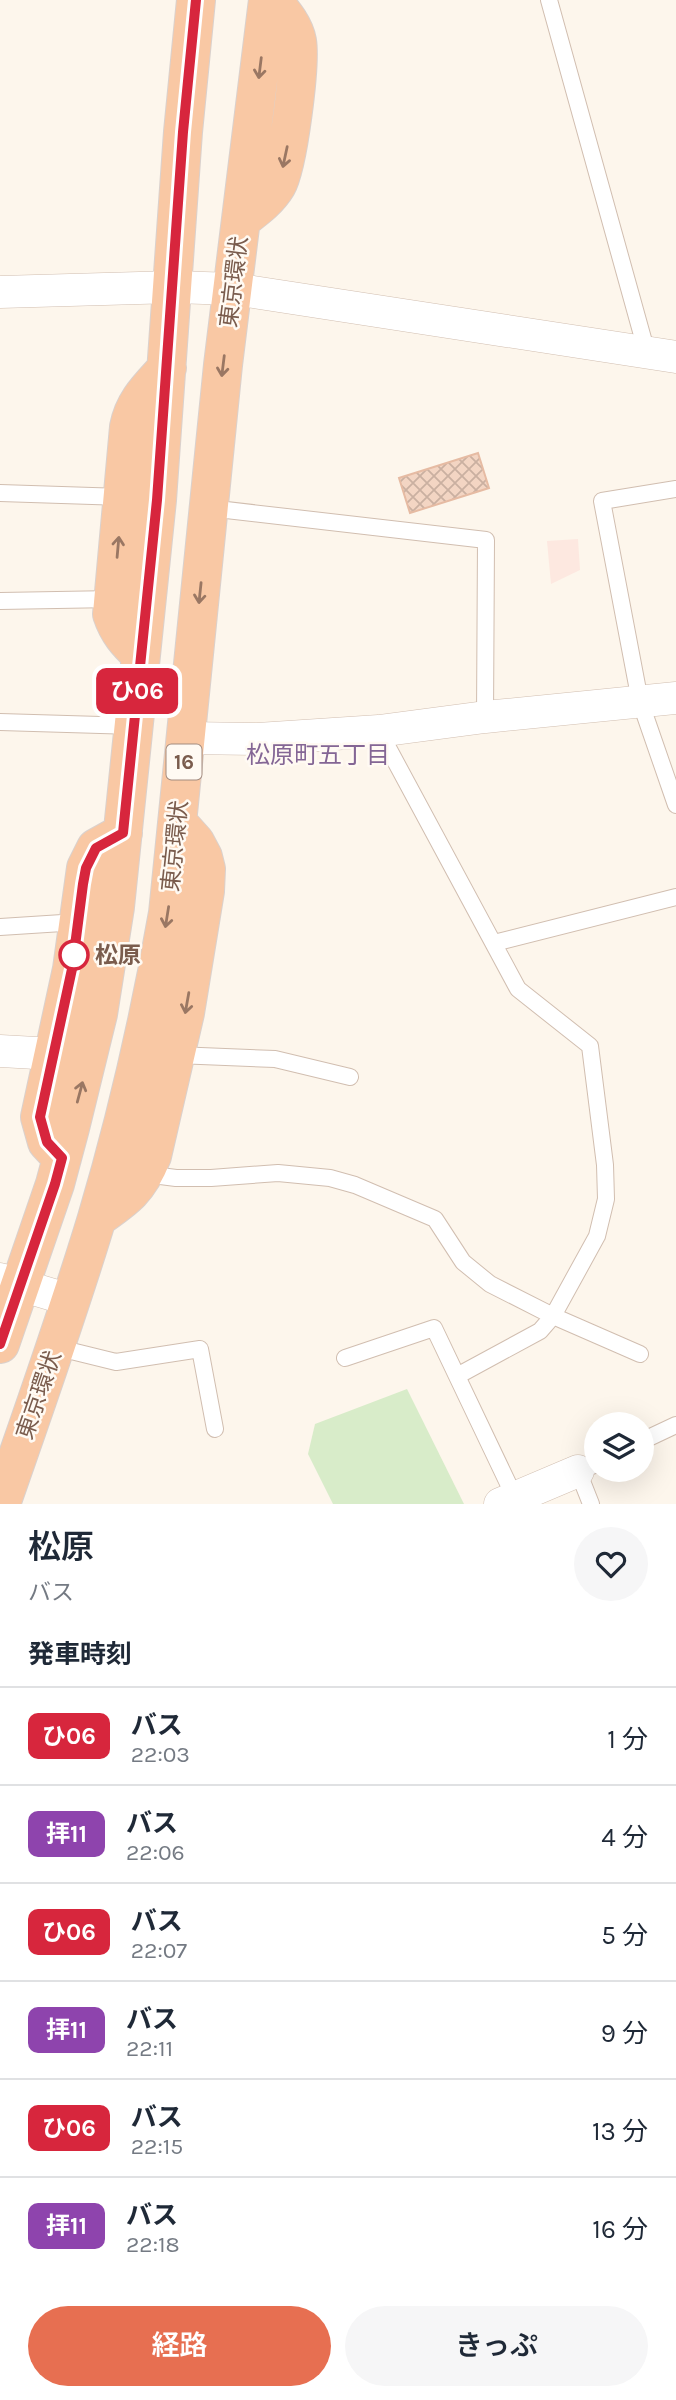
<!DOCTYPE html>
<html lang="ja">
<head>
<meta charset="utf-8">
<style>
	:root { --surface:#fff; --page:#f6f6f7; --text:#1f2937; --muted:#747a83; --line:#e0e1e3; --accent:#e76f51 }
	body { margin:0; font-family:Karla,"Noto Sans JP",sans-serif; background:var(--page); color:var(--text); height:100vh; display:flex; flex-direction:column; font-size:26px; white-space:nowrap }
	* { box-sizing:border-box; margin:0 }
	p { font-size:23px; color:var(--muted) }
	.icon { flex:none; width:38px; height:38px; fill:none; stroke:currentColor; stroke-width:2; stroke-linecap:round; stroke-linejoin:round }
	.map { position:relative; height:1504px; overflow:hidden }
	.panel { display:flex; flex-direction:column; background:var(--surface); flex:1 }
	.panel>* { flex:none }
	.badge { padding:0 14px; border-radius:10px; font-size:24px; line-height:46px }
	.tools { position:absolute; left:584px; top:1412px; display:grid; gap:14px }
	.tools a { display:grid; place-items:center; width:70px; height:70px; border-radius:50%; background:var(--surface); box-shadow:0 7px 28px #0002; font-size:35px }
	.map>.badge { position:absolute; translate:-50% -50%; box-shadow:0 0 0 4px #fff }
	h2 { padding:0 28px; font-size:26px; line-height:63px }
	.round { display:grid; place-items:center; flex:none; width:74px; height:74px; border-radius:37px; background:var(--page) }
	.summary { display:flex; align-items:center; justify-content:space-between; height:119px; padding:0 28px }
	h1 { font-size:33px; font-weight:600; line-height:52px }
	.action { display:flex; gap:14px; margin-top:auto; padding:14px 28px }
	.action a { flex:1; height:80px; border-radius:42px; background:var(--accent); color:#fff; font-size:28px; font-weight:600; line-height:80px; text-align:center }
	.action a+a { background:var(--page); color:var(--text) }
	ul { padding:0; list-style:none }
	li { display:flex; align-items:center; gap:21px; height:98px; padding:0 28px; border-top:2px solid var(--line) }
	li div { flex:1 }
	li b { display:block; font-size:26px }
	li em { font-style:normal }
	li .badge { min-width:77px; font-weight:700; text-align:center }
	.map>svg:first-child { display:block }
</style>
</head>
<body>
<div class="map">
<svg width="676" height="1504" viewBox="0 0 676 1504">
	<defs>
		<pattern id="building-cross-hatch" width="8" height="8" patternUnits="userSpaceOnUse" patternTransform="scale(1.75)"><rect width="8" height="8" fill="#f3d5c3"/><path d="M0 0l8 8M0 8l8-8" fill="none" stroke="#cab0a1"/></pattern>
	</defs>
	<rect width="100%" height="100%" fill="#fdf6ec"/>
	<!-- commercial -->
	<path fill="#fde8e0" d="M578 539 580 570 551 584 547 541Z"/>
	<!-- park -->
	<path fill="#d8ecc9" d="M407 1389 464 1504H333L308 1454 315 1424Z"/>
	<!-- building -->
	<path fill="url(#building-cross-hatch)" stroke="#e6bba3" stroke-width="2" d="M478 453 489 488 410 513 399 478Z"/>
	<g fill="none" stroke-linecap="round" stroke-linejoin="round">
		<!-- service casing -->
		<g stroke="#d1beb0" stroke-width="18">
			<path id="service" d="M549 0 647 353
				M676 489 602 501 640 701 676 805
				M0 493 123 497
				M209 508 486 540 485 717
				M0 601 114 599
				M0 722 134 726
				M379 731 518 989 590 1046 605 1165 606 1199 597 1236 553 1316 540 1331 457 1376
				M0 927 78 922
				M494 943 676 897
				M176 1055 275 1059 350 1077
				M145 1174 176 1178H211L278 1173 330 1178 355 1185 435 1219 463 1262 490 1284 553 1316 640 1354
				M55 1347 116 1362 200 1349 215 1429
				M345 1358 434 1328 515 1498
				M642 1441 676 1425
				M591 1504 578 1471 597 1464"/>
		</g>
		<!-- minor casing -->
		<g stroke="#d1beb0" stroke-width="33">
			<path id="minor" d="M0 292 174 287 234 289 676 357
				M186 738 258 739 379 731 485 717 676 698
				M0 1051 54 1054
				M0 1279 70 1300
				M500 1504 578 1471"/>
		</g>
		<!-- trunk casing -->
		<g stroke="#dad1cd" stroke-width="40">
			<path id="trunk" d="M242 219C255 209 268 200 277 185 288 166 301 63 297 41 294 25 282 12 272 0
				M140 654C127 642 118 632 112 614L129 427C134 401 150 387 167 368
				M62 1158 47 1142 40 1117 72 969 86 868 96 848 123 833
				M97 1218C126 1198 139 1189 152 1156L185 1013 205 891 206 869 203 857 195 842 178 823
				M0 1344 55 1184 70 1128 98 1014 115 907 157 500 183 132 196 0
				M1 1504C34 1409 68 1314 97 1218 127 1117 150 1016 168 913L223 365 268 0"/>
		</g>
		<!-- service -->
		<use href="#service" stroke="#fff" stroke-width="16"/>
		<!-- minor -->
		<use href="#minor" stroke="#fff" stroke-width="32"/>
		<!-- trunk -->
		<use href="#trunk" stroke="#f9c8a4" stroke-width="38"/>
	</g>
	<!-- one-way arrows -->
	<defs><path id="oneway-shaft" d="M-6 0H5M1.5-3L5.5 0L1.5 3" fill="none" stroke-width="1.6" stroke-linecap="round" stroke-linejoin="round" transform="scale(1.75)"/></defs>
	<g stroke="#9a7763">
		<use href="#oneway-shaft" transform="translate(260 68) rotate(97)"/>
		<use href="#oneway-shaft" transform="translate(285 157) rotate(102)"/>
		<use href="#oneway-shaft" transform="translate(223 366) rotate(97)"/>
		<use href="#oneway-shaft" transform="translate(118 547) rotate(-85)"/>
		<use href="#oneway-shaft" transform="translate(200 593) rotate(96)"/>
		<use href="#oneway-shaft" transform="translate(167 917) rotate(99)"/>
		<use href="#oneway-shaft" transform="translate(187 1003) rotate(100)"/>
		<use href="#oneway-shaft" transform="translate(80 1092) rotate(-75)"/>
	</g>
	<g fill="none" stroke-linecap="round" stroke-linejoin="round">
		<!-- line casing -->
		<g stroke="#fff" stroke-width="16">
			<path id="line" d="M0 1344 55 1184 62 1158 47 1142 40 1117 72 969 83 884 86 868 96 848 123 833 157 500 183 132 196 0"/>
		</g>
		<!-- line -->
		<use href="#line" stroke="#d7263d" stroke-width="10"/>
	</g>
	<!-- markers -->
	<circle fill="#fff" stroke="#d7263d" stroke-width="3.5" cx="74" cy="955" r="14"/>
	<g text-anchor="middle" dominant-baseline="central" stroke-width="5" stroke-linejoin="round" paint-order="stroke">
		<!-- shield labels -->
		<rect fill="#fffaf3" stroke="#a28b7f" stroke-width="2" x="166.5" y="744.5" width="35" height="35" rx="5"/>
		<g font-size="21" font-weight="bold" fill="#7a5c4d">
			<text x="184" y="762">16</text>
		</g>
		<!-- street labels -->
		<g font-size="23" fill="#7a5c4d" stroke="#fffaf3">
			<text transform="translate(234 282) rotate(-83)">東京環状</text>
			<text transform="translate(175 846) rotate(-84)">東京環状</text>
			<text transform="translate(39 1395) rotate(-71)">東京環状</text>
		</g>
		<!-- stop labels -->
		<g font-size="23" font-weight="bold" fill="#7a5c4d" stroke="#fffaf3" text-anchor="start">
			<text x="95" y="955">松原</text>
		</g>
		<!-- neighbourhood labels -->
		<g font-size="24" fill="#846695" stroke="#fffaf3">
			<text x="318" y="755">松原町五丁目</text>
		</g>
	</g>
</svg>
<div class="tools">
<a><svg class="icon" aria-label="layers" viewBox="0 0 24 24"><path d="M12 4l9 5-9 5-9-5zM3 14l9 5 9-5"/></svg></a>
</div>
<b class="badge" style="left:137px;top:691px;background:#d7263d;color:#fff">ひ06</b>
</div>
<section class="panel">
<div class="summary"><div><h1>松原</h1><p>バス</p></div><a class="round"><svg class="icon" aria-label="heart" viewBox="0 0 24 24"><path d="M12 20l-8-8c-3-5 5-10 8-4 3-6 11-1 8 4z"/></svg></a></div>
<h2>発車時刻</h2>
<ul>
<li><span class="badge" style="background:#d7263d;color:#fff">ひ06</span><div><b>バス</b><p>22:03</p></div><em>1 分</em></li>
<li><span class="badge" style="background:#8e44ad;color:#fff">拝11</span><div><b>バス</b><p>22:06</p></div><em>4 分</em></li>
<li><span class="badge" style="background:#d7263d;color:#fff">ひ06</span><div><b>バス</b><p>22:07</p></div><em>5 分</em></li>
<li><span class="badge" style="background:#8e44ad;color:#fff">拝11</span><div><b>バス</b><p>22:11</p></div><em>9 分</em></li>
<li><span class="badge" style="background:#d7263d;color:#fff">ひ06</span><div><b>バス</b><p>22:15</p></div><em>13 分</em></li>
<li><span class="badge" style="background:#8e44ad;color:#fff">拝11</span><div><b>バス</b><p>22:18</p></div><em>16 分</em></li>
</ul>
<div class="action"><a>経路</a><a>きっぷ</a></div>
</section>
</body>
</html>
